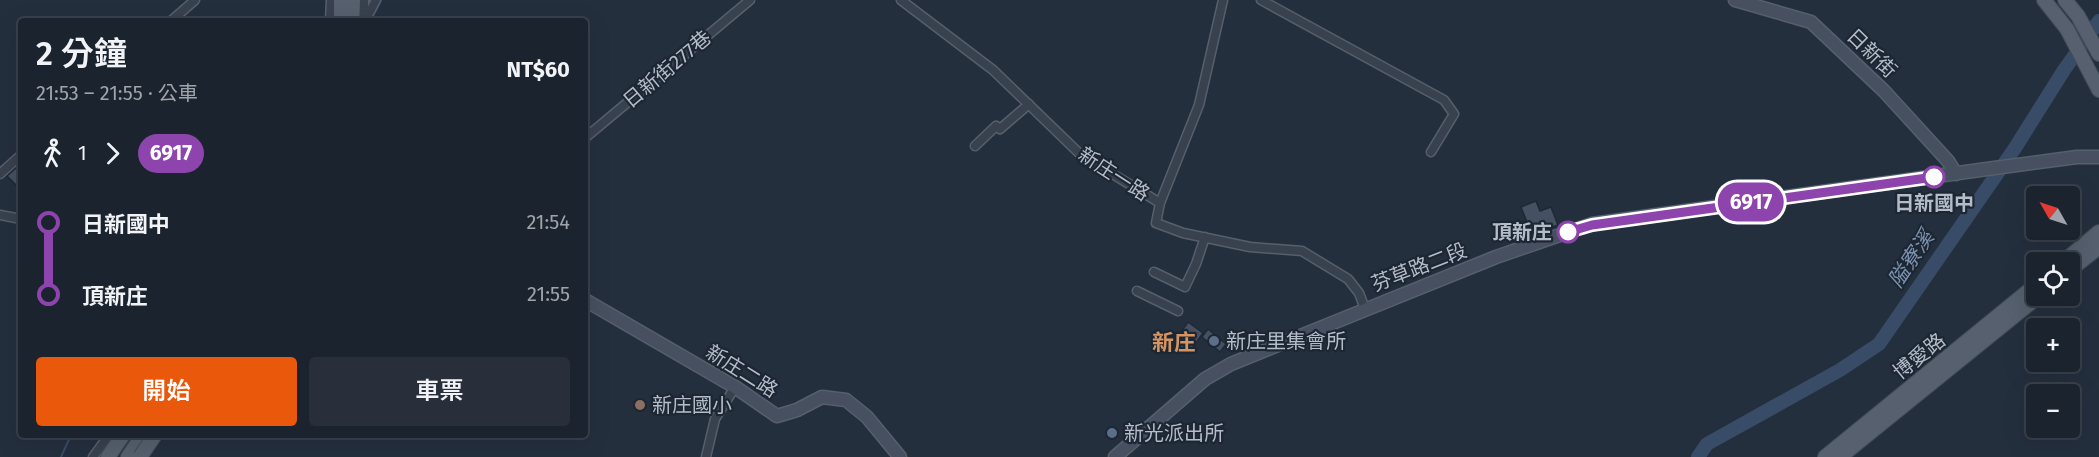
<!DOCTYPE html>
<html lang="zh-TW">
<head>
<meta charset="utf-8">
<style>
	:root { --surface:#1b232e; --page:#282f3a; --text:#f1f3f6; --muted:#a0a4aa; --line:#39404a; --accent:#ea580c }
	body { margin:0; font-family:"Fira Sans","Noto Sans TC",sans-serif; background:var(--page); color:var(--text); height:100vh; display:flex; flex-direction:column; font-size:22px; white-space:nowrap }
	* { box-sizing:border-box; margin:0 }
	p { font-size:20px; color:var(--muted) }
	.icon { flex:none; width:33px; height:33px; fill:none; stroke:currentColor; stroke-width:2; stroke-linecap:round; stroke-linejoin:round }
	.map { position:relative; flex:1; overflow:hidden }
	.panel { position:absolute; left:18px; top:18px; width:570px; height:420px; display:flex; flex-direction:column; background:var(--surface); border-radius:6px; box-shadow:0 6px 24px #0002,0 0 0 2px var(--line) }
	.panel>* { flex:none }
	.badge { padding:0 12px; border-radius:20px; font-size:21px; line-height:39px }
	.needle { width:39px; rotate:309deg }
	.buttons { position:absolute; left:2026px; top:186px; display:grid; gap:12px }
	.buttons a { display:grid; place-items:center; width:54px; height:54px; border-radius:6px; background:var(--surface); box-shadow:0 6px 24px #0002,0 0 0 2px var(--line); font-size:30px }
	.map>.badge { position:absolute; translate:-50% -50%; box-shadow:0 0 0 3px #fff }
	.legs { display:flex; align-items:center; gap:9px; height:66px; padding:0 18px; font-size:20px }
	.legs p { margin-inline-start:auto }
	.overview { display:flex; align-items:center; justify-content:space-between; height:102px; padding:0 18px }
	h1 { font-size:33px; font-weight:600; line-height:45px }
	.button { display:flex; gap:12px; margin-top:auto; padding:12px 18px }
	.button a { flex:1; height:69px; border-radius:6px; background:var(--accent); color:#fff; font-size:24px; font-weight:600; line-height:69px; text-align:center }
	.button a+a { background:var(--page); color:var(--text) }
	ul { padding:0 18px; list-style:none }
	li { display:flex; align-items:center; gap:21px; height:72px; font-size:22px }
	li i { display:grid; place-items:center; width:9px; height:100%; margin:0 8px; background:currentColor }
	li i::after { content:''; width:15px; height:15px; margin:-8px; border:4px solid; border-radius:50%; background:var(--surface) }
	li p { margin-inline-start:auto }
	li:first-child i { background:linear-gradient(#0000 50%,currentColor 0) }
	li:last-child i { background:linear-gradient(currentColor 50%,#0000 0) }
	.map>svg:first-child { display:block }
</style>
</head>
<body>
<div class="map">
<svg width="2099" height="457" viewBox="0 0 2099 457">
	<rect width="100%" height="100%" fill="#242f3e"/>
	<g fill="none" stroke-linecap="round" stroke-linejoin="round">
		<!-- stream -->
		<path stroke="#394c67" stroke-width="2" d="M372 18 381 0
			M61 457 71 435"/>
		<!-- river -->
		<path stroke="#394c67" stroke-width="14" d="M1698 457 1707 444 1840 370 1879 344 2015 148 2064 70 2099 21"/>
	</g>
	<!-- building -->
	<path fill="#455162" stroke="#1f2835" stroke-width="1.5" d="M18 166 21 169V190L7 176Z
		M1536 201 1540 211 1551 207 1558 225 1532 235 1521 207Z
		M1188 322 1203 333 1188 354 1173 344Z
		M1208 329 1226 344 1220 352 1202 337Z"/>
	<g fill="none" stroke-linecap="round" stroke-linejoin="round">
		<!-- street casing -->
		<g stroke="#565f6c" stroke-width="11">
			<path id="street" d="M901 0 993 70 1080 154 1160 203
				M1223 0 1199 105 1160 203 1156 223 1183 233 1250 247 1302 251 1348 279 1359 293 1365 309
				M1261 0 1444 100 1454 114 1431 152
				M171 21 195 0
				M330 21 331 0
				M364 21V0
				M365 21 376 0
				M585 138 750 0
				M975 146 996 126 1000 129 1029 104
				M0 174 21 155
				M0 215 21 219
				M1154 272 1185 287 1196 264 1205 237
				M1137 291 1178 311
				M93 457 109 435
				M706 457 715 419 735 387"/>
		</g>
		<!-- secondary casing -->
		<g stroke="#565f6c" stroke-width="15">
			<path id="secondary" d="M1735 0 1811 22 1884 91 1948 161 1956 174
				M585 300 735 387 777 416 797 410 822 397 846 400 867 417 900 457
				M1115 457 1205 379 1231 364 1496 257 1592 224 1987 169 2077 157H2099"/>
		</g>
		<!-- primary casing -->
		<g stroke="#414a57" stroke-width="16">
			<path id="primary" d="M2044 0 2067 29 2099 90
				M2065 0 2078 16 2099 54
				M341 21V0
				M352 21 353 0
				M2063 262 2099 232
				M2070 270 2099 247
				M108 457 123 435
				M128 457 143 435
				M1825 457 2037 284
				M1840 457 2039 296"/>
		</g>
		<!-- street -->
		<use href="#street" stroke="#38414e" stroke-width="8"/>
		<!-- secondary -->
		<use href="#secondary" stroke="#465061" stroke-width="12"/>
		<!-- primary -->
		<use href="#primary" stroke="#56606e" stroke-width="14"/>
		<!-- primary-bridge casing -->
		<g stroke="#414a57" stroke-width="16" stroke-linecap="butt">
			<path id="primary-bridge" d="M140 457 155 435"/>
		</g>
		<!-- primary-bridge -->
		<use href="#primary-bridge" stroke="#56606e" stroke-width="14"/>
	</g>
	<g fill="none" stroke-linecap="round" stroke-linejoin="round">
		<!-- line-1 casing -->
		<g stroke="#fff" stroke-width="14">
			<path id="line-1" d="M1568 232 1592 225 1934 177"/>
		</g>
		<!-- line-1 -->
		<use href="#line-1" stroke="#8e44ad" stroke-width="9"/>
	</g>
	<!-- markers -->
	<g fill="#fff" stroke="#8e44ad" stroke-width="3">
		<circle cx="1934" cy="177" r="10"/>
		<circle cx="1568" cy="232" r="10"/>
	</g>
	<g fill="#5c6f8a" stroke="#1d2633" stroke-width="2">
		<circle cx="1214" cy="341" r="6"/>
		<circle cx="1112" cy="433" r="6"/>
	</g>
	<circle fill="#8d6e63" stroke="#1d2633" stroke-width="2" cx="640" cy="405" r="6"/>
	<g text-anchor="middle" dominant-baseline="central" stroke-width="4.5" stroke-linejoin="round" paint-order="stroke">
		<!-- street labels -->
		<g font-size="20" fill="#b4bcc9" stroke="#1d2633">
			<text transform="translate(1872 53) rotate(44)">日新街</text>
			<text transform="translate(667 69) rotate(-40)">日新街277巷</text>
			<text transform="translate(1114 174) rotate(33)">新庄一路</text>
			<text transform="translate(1419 267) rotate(-21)">芬草路二段</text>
			<text transform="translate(1919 356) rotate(-39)">博愛路</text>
			<text transform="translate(742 371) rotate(32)">新庄二路</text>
		</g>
		<!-- stop labels -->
		<g font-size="20" font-weight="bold" fill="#b4bcc9" stroke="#1d2633">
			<text x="1934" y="203">日新國中</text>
			<text x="1552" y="232" text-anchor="end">頂新庄</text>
		</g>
		<!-- poi labels -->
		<g font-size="20" fill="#b4bcc9" stroke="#1d2633" text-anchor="start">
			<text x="1226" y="341">新庄里集會所</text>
			<text x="652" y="405">新庄國小</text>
			<text x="1124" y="433">新光派出所</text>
		</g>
		<!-- water labels -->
		<g font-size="21" font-style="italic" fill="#7c92b1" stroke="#1d2633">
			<text transform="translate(1911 259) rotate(-56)">隘寮溪</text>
		</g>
		<!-- quarter labels -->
		<g font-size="22" font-weight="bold" fill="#d59563" stroke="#1d2633">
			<text x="1174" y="342">新庄</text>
		</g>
	</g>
</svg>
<div class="buttons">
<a><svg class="needle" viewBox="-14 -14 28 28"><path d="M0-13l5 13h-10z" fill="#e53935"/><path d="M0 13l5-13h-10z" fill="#a0a4aa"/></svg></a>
<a><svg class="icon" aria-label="locate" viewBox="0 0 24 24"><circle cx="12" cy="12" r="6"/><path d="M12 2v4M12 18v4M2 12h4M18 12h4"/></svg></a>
<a>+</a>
<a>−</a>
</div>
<b class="badge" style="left:1751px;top:202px;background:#8e44ad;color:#fff">6917</b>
<section class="panel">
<div class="overview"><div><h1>2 分鐘</h1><p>21:53 – 21:55 · 公車</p></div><b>NT$60</b></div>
<div class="legs"><svg class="icon" aria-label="walk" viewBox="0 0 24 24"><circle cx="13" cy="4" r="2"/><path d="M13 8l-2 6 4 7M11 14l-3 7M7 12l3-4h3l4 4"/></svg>1<svg class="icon" aria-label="forward" viewBox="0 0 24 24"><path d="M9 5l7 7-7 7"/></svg><b class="badge" style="background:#8e44ad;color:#fff">6917</b></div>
<ul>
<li><i style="color:#8e44ad"></i><b>日新國中</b><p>21:54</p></li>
<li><i style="color:#8e44ad"></i><b>頂新庄</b><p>21:55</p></li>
</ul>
<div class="button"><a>開始</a><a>車票</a></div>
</section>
</div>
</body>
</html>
